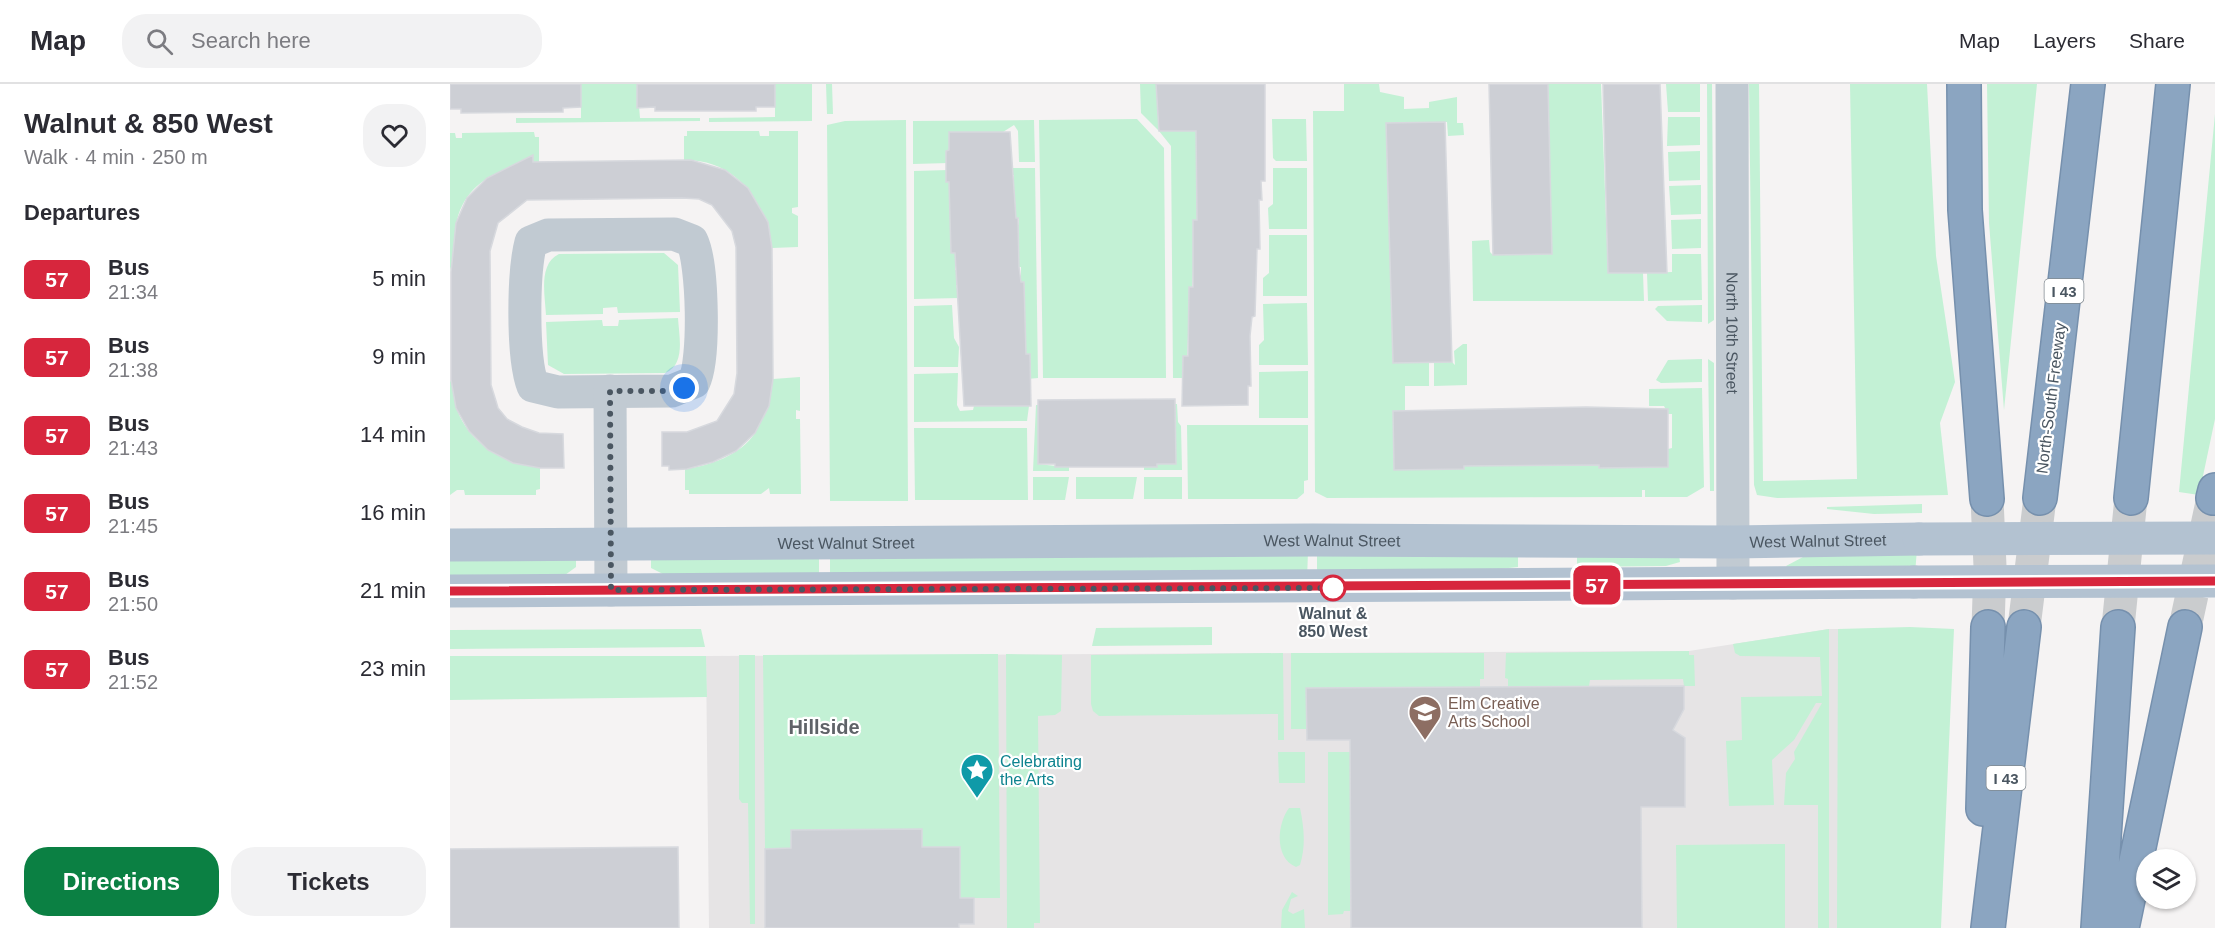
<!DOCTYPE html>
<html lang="en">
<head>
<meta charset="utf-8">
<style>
	:root { --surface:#fff; --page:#f2f2f3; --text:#2b2b33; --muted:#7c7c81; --line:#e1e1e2; --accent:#0b8043 }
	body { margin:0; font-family:Helvetica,sans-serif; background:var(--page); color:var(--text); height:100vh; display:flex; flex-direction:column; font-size:22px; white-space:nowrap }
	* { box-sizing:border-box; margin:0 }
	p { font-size:20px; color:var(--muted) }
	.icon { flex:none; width:33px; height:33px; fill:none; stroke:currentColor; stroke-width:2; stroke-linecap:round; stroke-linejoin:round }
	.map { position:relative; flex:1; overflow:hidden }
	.drawer { display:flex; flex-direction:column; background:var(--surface); width:450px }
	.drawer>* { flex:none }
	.badge { padding:0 12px; border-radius:9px; font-size:21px; line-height:39px }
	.controls { position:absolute; left:1686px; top:765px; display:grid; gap:12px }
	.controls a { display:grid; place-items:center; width:60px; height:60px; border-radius:50%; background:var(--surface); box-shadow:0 2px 4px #0004; font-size:30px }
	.you { position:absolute; width:30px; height:30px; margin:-15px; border:4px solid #fff; border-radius:50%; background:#1a73e8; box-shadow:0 0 0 9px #1a73e833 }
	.map>.badge { position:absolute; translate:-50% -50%; box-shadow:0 0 0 3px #fff }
	h2 { padding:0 24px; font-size:22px; line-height:54px }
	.round { display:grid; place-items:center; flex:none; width:63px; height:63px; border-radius:24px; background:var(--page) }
	.head { display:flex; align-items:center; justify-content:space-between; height:102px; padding:0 24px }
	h1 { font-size:28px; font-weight:700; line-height:45px }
	.cta { display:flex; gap:12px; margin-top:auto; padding:12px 24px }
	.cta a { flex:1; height:69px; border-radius:24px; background:var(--accent); color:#fff; font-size:24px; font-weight:700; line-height:69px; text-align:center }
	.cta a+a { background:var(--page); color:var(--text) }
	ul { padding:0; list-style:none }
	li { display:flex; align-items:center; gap:18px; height:78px; padding:0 24px }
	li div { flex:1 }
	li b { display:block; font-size:22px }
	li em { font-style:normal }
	li .badge { min-width:66px; font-weight:700; text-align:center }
	header { display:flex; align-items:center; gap:36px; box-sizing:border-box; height:84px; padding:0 30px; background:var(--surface); border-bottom:2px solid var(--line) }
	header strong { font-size:28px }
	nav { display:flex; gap:33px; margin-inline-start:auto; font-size:21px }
	.search { width:420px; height:54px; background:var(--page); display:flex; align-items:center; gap:15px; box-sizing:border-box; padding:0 21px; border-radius:24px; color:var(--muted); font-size:22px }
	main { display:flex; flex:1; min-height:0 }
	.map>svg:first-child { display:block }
</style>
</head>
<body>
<header>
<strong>Map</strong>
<div class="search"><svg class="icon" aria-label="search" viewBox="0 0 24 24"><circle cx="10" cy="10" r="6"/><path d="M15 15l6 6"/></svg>Search here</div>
<nav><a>Map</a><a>Layers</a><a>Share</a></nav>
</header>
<main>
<section class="drawer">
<div class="head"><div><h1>Walnut &amp; 850 West</h1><p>Walk · 4 min · 250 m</p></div><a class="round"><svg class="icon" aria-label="heart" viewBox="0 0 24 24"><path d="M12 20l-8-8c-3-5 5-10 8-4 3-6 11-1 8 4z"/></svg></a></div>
<h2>Departures</h2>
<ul>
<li><span class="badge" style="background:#d7263d;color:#fff">57</span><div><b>Bus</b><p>21:34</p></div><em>5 min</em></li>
<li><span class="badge" style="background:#d7263d;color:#fff">57</span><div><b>Bus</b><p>21:38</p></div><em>9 min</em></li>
<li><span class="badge" style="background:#d7263d;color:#fff">57</span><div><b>Bus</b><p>21:43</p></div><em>14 min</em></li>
<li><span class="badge" style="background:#d7263d;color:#fff">57</span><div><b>Bus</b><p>21:45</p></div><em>16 min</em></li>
<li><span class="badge" style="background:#d7263d;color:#fff">57</span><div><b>Bus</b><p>21:50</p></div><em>21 min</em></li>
<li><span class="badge" style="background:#d7263d;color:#fff">57</span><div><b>Bus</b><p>21:52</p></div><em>23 min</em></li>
</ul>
<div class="cta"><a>Directions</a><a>Tickets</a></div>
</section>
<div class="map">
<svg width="1765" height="844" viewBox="0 0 1765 844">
	<rect width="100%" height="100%" fill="#f5f3f3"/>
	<!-- education -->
	<path fill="#e6e4e5" d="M1379 545H1394L1393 844H259L256 572 1239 567Z"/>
	<!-- green -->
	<path fill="#c3f1d5" d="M131 0H187L190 34H250V37L66 39V34H131Z
		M325 0H362V37L259 38V34L325 33Z
		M376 0H382L383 30H377Z
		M690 0H706L709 47 691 29Z
		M894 0H929L930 8 954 13V25L979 24V18L1007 13V39H1013L1014 51 998 52 997 38 936 39 943 279 979 278V302H955V327H944L1014 385V382L1149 381V384L1218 383V365L1222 364V330H1218L1214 322H1199V305L1252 304 1254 403 1237 413H1195V406H1192V413L877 414 865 408 863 27H894Z
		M1098 0H1151L1158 189H1193L1194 217H1023L1022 157 1039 156 1040 168 1043 171 1102 170Z
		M1216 0H1250V28H1218Z
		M1257 0H1262L1264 236 1258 240Z
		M1299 0H1309L1313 397 1407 395 1400 0H1477L1486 172 1505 298 1490 339 1498 411 1327 414 1307 411 1304 401Z
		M1537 0H1587L1554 326 1539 139Z
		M1765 30V335L1749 411 1729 408Z
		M1218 33H1250V61L1217 62Z
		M687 35 714 64 716 294H593L589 36Z
		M822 35H856L857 77H826L823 74Z
		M456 36 458 417H380L377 41 395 37Z
		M584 36 585 78H569L568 47 564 41 553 48H499V66L496 67 499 79 463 80V37Z
		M237 47H309L310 52H319V47H348V123L342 124V129L348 132V163L322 164C316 118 286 75 234 76V52H237Z
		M709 47H750L746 72 750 73 751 115H747V184H743C743 208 737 229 741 252H738L736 294H723L721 62Z
		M84 48 85 53H89V78C52 83 17 96 7 136 3 153 4 172 0 187V49H5L6 54H12V49Z
		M1250 67V96L1219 97 1218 68Z
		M561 84H585L588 294 577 295V277H580V270H576L571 206 574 205V199L571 198V183H567L566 141H569V135L566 134 565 116H562L561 98 564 97V91H561Z
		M823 84H857V145H819L818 124 823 120Z
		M499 86 496 98H499V117L504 118 500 144H505L501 169H505V186H509L510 201H506L509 214 464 215V87Z
		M1251 101V130L1221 131 1219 102Z
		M1251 135V164L1222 165 1221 136Z
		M819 151H857V212H813V194L819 189Z
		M214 169 228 181 230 228 168 229 167 223 153 224V230L96 231C95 211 88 180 109 170Z
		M1222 170H1251L1252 216 1198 217 1197 189 1222 188Z
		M857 219 858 281H809V261L814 256 813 220Z
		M502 221 504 254 509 263 508 283H464V222Z
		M1252 221V238L1217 237 1205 225 1208 222Z
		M228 234C229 252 236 281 215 289L114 290 98 281 96 238 152 236 153 242H168L169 236Z
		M1013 260H1017V301L984 302V278H1002L1005 281 1004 267Z
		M1252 275V298L1211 299 1206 296 1218 276Z
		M1258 275 1264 279V407H1260Z
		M858 287V334H809V288Z
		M508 289 507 321 510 327 523 326 524 322H579L577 337 464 338V290Z
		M350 293V327L346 326V335H350L351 410H320L319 404 311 410H239V406H235V385C259 382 291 371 305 349 314 334 317 311 323 295Z
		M0 296C4 303 4 314 6 323 19 361 54 378 90 384V405L86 406V411H15L14 406H7L0 411Z
		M725 320H727L728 338 731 342 732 386H694V380H697V383H707V380H725Z
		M586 321H588V380L615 383 619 380V387H583Z
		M737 341H858V396L854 397V409L847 415H738Z
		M464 344H577L578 416H465Z
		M583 393H619L615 416H583Z
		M626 393H687L683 415H626Z
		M694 393H732V415H694Z
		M1472 420V429L1424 430 1377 425V423Z
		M1467 465 1465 490 1341 491 1336 482 1353 473Z
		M867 466H1068V483L949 496H867Z
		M1127 466 1229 471 1230 478 1216 482 1127 483Z
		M858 467 857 496 380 498V468Z
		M201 468H369V498L217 492 201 484Z
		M126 470V483L115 491 0 499V471Z
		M762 543V561L642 562 646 544Z
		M1460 543 1504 545 1491 844H1387L1388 545Z
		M251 545 255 563 0 565V546Z
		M1379 545V844H1368V721H1334L1336 689 1345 675 1344 668 1372 619H1366L1344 656 1322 676 1324 721 1279 722 1276 657 1292 656 1291 613 1372 612 1370 573 1290 572 1285 569 1283 560Z
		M1239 567V571H1244L1245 602H1234L1233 595 1140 596 1139 602 1058 603V595L1055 594 1056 569Z
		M833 569 834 656H828V630L649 632 643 627 641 620V571Z
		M841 569H1034V595H1030V603L856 605V645H841Z
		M548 570 550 814H510V763H472V745L341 746V764L315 765 313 571Z
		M556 570 612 571 611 627 605 631 588 632 590 839H584V844H557Z
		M289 571H305V840H300L298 719H292L289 715Z
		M0 572H256L257 613 0 616Z
		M828 668H855V699H829Z
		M878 668H900V827H894L893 830 878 831Z
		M839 724H850C854 743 856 762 850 781L846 783C824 774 827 740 839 724Z
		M1335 760V844H1227L1226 761Z
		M842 808 848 812 841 815 838 827 843 830 854 825 855 844H831L832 826Z"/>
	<!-- building -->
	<path fill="#cdcfd5" stroke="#d7d9de" stroke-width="1.5" d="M0 0H131V23L113 24V28L11 29V25H0Z
		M187 0H325V23H306V27H205V23L187 24Z
		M706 0H815V97H811L812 116H809L810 165H807L805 232 802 233 800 252 801 302H798V321L732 322 733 272H738L739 203H743V136H747L746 47H709Z
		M1039 0H1098L1102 170 1043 171Z
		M1153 0H1210L1217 189H1158Z
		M995 38 1002 278 943 279 936 39Z
		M499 48H560L566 134H568L569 183 571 198H574L576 270H580L581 322H514L505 169H501L499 98H496V67L499 66Z
		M83 71V78L241 76 275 86 298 104 318 138 322 164 323 295 319 322 305 349 286 367 263 378 237 385 219 386V382H212V348H237L267 337 284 310 287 289 286 163 282 147 262 121 249 115 232 114 77 116 48 139 40 167 41 301 46 317 48 324 57 335 72 343 89 349 113 350 114 384H90L63 379 38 366 19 347 6 324 1 296V188L6 139 17 114 37 94Z
		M725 315 726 380H707V383H605V380H588V316Z
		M1136 323 1218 325V383L1149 384V381L1014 382V385L944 386 943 327Z
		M1234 602V625L1223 646 1235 654V723H1191L1192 844H901L900 656H857L856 604Z
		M472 745V763H510V814H524V840H509V844H315V765L341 764V746Z
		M228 763 229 844H0V765Z"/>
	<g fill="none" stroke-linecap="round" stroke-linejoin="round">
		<!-- highway-tunnel -->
		<path stroke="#caccce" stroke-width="33" stroke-dasharray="33 16" stroke-linecap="butt" d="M1537 415 1540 482 1538 543
			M1574 543 1590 414
			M1668 543 1681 414
			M1735 543 1763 414"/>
		<!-- highway casing -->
		<g stroke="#7690ad" stroke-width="36">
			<path id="highway" d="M1514 0 1515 126 1537 415
				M1590 414 1638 0
				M1681 414 1723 0
				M1763 414 1765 406
				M1533 725 1538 543
				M1538 844 1574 543
				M1648 844 1668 543
				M1672 844 1735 543"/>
		</g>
		<!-- minor -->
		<g stroke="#c1cad2" stroke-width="33">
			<path id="s1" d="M1282 0 1283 499"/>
			<path d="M224 150 242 157C253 180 255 276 244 298L222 307 108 308 83 302C72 274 73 188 81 158L98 151Z"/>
			<path d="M160 307 161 506"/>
		</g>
		<!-- major -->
		<g stroke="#b3c2d1" stroke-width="33">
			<path id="s2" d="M0 461 863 456 1283 458 1469 455"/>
			<path d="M0 507 1464 498"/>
		</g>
		<!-- highway -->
		<use href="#highway" stroke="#8ba5c1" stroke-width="33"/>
		<!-- major-bridge -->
		<path stroke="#b3c2d1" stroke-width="33" d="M1469 455 1765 454
			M1464 498 1765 497"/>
	</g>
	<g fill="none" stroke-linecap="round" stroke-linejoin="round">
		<!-- line casing -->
		<g stroke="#fff" stroke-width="14">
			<path id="line" d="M0 507 1765 497"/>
		</g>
		<!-- line -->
		<use href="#line" stroke="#d7263d" stroke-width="9"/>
		<!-- walk -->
		<path stroke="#4a5661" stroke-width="6" stroke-dasharray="0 10.8" d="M234 304 222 307H160L161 506 883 504"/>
	</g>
	<!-- icons -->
	<defs>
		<g id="school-pin" transform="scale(1.725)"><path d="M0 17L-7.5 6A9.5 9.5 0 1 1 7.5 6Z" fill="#8d6e63" stroke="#fff"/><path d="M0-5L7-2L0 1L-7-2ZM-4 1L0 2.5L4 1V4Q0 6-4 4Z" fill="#fff"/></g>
		<g id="sight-pin" transform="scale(1.725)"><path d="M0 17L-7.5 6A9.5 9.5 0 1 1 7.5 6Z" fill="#0f9aa8" stroke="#fff"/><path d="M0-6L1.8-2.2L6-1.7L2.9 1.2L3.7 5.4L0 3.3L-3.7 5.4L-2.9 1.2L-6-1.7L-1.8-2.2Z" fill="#fff"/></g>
	</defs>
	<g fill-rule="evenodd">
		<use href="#school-pin" x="975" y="628"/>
		<use href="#sight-pin" x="527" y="686"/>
	</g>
	<!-- markers -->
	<circle fill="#fff" stroke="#d7263d" stroke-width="3" cx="883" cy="504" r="12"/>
	<g text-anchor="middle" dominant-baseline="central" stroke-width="4.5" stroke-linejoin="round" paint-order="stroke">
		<!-- shield labels -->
		<g fill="#fff" stroke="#808990" stroke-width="1.5">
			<rect x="1594.5" y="195" width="39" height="24" rx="4.5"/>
			<rect x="1536.5" y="682" width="39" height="24" rx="4.5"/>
		</g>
		<g font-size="15" font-weight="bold" fill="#4a5661">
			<text x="1614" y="207">I 43</text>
			<text x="1556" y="694">I 43</text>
		</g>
		<!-- street labels -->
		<g font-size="16" fill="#4a5661" stroke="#fff">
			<text stroke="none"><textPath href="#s1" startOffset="249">North 10th Street</textPath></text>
			<text transform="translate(1601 314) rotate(-83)">North-South Freeway</text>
			<text stroke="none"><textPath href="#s2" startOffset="882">West Walnut Street</textPath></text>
			<text stroke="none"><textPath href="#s2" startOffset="1368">West Walnut Street</textPath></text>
			<text stroke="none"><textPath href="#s2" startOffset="396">West Walnut Street</textPath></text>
		</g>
		<!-- stop labels -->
		<g font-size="16" font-weight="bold" fill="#4a5661" stroke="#fff">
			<text x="883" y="529">Walnut &amp;<tspan x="883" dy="18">850 West</tspan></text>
		</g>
		<!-- education labels -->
		<g font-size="16" fill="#785e54" stroke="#fff" text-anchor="start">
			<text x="998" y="619">Elm Creative<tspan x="998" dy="18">Arts School</tspan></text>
		</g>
		<!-- culture labels -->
		<g font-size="16" fill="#0d838f" stroke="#fff" text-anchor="start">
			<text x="550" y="677">Celebrating<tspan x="550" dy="18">the Arts</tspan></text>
		</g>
		<!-- quarter labels -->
		<g font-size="20" font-weight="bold" fill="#5f6368" stroke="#fff">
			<text x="374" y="643">Hillside</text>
		</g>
	</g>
</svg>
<div class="controls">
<a><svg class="icon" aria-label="layers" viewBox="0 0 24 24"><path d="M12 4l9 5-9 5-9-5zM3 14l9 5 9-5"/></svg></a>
</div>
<div class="you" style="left:234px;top:304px"></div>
<b class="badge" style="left:1147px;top:501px;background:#d7263d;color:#fff">57</b>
</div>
</main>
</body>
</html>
